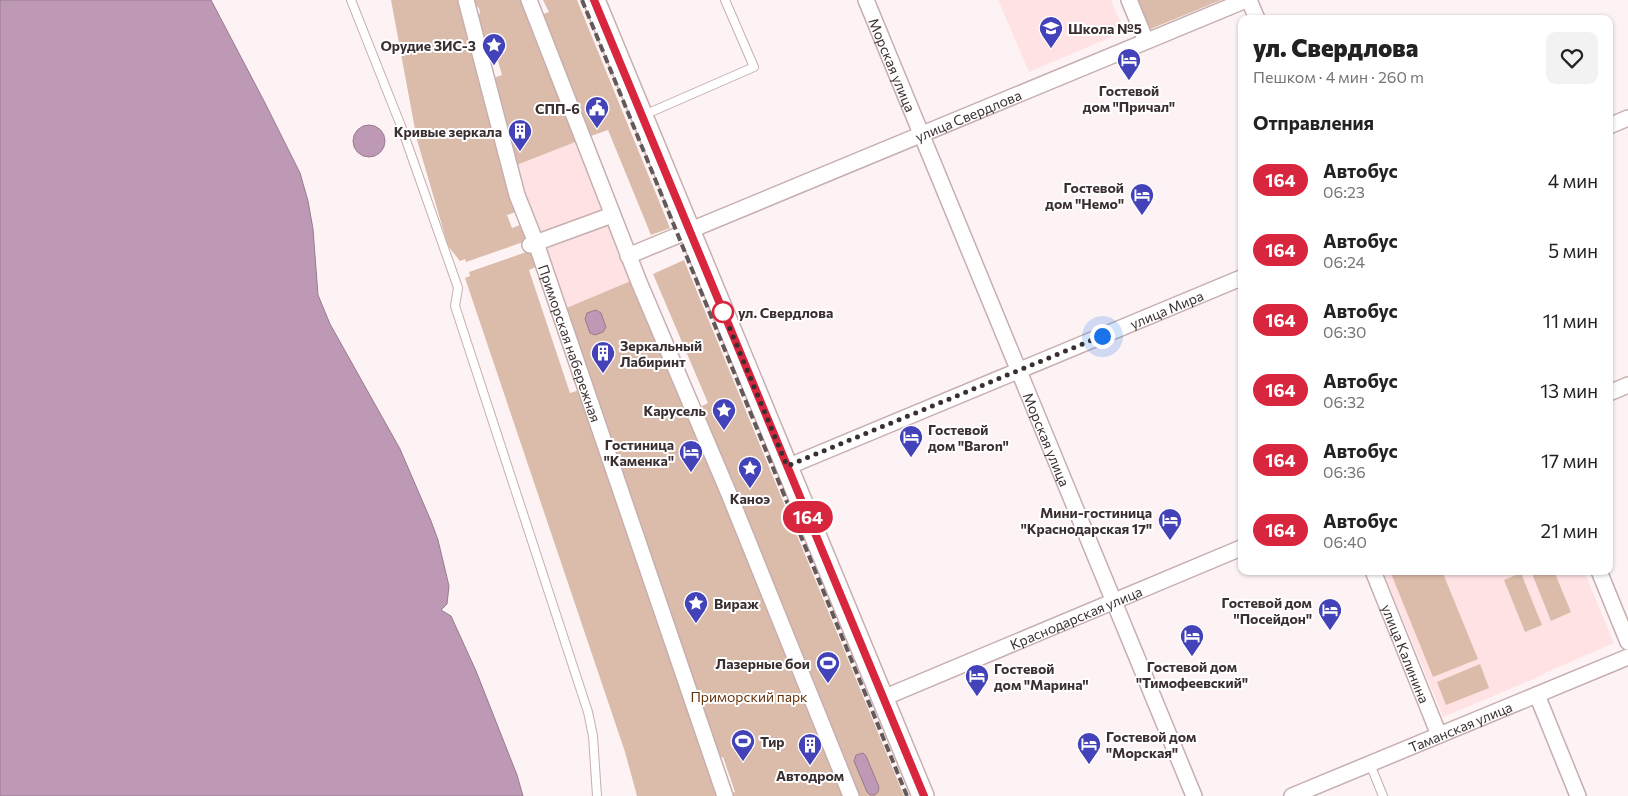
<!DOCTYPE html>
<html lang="ru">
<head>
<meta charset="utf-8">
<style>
	:root { --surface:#fff; --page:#f2f2f2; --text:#222; --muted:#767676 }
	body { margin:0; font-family:Commissioner,sans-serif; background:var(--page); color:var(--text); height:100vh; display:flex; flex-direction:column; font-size:19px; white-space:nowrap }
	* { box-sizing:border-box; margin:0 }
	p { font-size:16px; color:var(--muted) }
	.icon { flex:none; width:28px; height:28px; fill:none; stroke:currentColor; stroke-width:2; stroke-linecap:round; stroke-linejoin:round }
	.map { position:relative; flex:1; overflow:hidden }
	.side { position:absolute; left:1238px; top:15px; width:375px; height:560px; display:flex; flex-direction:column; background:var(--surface); border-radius:10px; box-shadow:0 1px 4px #0004 }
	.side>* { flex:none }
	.badge { padding:0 10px; border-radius:16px; font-size:18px; line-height:32px }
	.you { position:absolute; width:25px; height:25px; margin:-12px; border:4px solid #fff; border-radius:50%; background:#1a73e8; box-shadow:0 0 0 8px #1a73e833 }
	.map>.badge { position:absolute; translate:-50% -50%; box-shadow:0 0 0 2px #fff }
	h2 { padding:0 15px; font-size:19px; line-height:45px }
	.round { display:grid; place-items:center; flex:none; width:52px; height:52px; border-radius:10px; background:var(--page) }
	.head { display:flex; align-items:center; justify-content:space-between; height:85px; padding:0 15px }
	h1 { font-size:24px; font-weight:800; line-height:38px }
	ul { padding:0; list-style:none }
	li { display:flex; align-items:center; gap:15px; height:70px; padding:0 15px }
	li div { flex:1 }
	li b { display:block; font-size:19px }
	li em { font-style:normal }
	li .badge { min-width:55px; font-weight:700; text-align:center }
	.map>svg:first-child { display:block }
</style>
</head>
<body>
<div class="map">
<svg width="1628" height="796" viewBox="0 0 1628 796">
	<rect width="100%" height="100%" fill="#fef3f4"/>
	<!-- built -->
	<path fill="#ffe2e4" d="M998 0H1111L1121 23 1116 35 1029 72Z
		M578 141 633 280 564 309 514 166Z
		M1383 571H1584L1614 643 1545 673 1543 675 1443 717Z"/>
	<!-- green -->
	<path fill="#dbbcaa" d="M391 0H462L518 211 507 215 512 228 523 224 529 240 466 262 465 259 460 261 448 246 417 140Z
		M472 0H522L578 141 514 166 509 143 511 136 508 133 497 91 498 86 491 79 502 75 496 54 485 57 477 17 480 13 479 8 473 4Z
		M543 0H577L670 228 651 235 608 130 591 136 541 15 549 12Z
		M1136 0H1221L1148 30Z
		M532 250 538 266 529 270 570 393 580 390 719 796H637L625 752 465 278 470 276 469 272Z
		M684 260 904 796H856L698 408 708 403 653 274Z
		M633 280 700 438 844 796H730L729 794 735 792 723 757 717 758 712 738 713 732 708 729 564 309Z
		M1390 571H1442L1478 659 1433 677Z
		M1531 571H1554L1571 612 1551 621Z
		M1521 573 1542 625 1525 632 1504 580Z
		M1480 664 1489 688 1446 705 1437 682Z"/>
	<!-- water -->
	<path fill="#be99b5" stroke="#977a8d" d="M0 0H211L264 101 300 173 308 201 313 229 318 295 330 324 400 449 431 521 438 540 449 586 447 604 441 610 451 616 476 671 517 775 523 796H0Z
		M353 141a16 16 0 1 1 32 0a16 16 0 1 1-32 0Z
		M596 310 601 313 606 327 603 332 595 335 590 333 585 319 587 313Z
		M863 753 866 756 879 787 878 792 875 795H870L867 792 854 761 856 755Z"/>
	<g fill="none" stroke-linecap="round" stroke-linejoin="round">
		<!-- lane casing -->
		<g stroke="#c7aeaf" stroke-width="10">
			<path id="lane" d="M351 0 401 126 456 282 458 288 455 306 588 712 593 736 597 796
				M644 115 754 67 725 0
				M1370 764 1383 796"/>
		</g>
		<!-- street casing -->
		<g stroke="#c7aeaf" stroke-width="18">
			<g id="street">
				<path id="s1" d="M466 0 517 195 536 243 725 796"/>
				<path d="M529 0 639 282 729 494 851 796"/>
				<path id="s2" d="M866 0 1194 796"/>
				<path d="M1129 0 1146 41"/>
				<path d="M1249 0 1257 19"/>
				<path d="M1609 126 1628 118"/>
				<path d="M530 245 612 215"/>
				<path id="s3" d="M628 256 1246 0"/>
				<path d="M1609 393 1628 385"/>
				<path id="s4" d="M787 467 1241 278"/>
				<path id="s5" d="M1373 571 1439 735"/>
				<path d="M1599 571 1628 642"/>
				<path d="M1537 695 1578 796"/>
				<path id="s6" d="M883 698 1241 548"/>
				<path id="s7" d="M1292 796 1628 657"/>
			</g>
		</g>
		<!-- secondary casing -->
		<g stroke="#c7aeaf" stroke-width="24">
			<path id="secondary" d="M594 0 923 796"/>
		</g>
		<!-- lane -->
		<use href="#lane" stroke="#fff" stroke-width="8"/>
		<!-- street -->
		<use href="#street" stroke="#fff" stroke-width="15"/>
		<!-- secondary -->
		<use href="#secondary" stroke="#fff" stroke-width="21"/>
		<!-- rail -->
		<path stroke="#64595a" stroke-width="4" stroke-dasharray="8 4" stroke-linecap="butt" d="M582 0 907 796"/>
	</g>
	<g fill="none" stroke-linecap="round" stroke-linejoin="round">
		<!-- line casing -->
		<g stroke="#fff" stroke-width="11">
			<path id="line" d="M594 0 924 796"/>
		</g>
		<!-- line -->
		<use href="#line" stroke="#d7263d" stroke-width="8"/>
		<!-- walk -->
		<path stroke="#3b3031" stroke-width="5" stroke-dasharray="0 9" d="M723 312 787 466 1102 336"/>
	</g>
	<!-- icons -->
	<defs>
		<g id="school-pin" transform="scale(1.25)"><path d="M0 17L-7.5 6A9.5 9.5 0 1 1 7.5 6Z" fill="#4342b8" stroke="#fff"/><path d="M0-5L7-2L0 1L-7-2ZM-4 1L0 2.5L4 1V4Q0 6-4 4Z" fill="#fff"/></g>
		<g id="sight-pin" transform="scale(1.25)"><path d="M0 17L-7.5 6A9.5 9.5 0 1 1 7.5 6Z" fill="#4342b8" stroke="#fff"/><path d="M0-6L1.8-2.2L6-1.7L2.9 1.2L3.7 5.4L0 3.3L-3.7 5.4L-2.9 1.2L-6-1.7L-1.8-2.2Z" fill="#fff"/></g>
		<g id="hotel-pin" transform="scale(1.25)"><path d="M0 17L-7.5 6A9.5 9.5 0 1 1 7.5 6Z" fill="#4342b8" stroke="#fff"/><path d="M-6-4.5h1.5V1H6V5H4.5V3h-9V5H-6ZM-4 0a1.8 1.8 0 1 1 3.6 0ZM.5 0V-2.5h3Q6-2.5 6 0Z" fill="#fff"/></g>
		<g id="civic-pin" transform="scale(1.25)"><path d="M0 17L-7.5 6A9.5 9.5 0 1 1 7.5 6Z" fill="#4342b8" stroke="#fff"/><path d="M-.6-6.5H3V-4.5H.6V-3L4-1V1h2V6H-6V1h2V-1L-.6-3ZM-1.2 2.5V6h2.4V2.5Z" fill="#fff"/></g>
		<g id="building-pin" transform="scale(1.25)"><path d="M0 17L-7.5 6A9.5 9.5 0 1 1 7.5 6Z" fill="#4342b8" stroke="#fff"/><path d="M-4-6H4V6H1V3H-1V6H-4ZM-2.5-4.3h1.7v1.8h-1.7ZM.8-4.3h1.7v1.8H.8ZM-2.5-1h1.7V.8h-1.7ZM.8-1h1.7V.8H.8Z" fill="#fff"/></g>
		<g id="stadium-pin" transform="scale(1.25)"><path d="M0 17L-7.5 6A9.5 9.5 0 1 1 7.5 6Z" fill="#4342b8" stroke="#fff"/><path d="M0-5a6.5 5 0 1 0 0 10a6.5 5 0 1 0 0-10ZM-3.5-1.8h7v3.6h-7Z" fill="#fff"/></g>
	</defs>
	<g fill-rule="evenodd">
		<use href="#school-pin" x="1051" y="28"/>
		<use href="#sight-pin" x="494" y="45"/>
		<use href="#hotel-pin" x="1129" y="60"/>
		<use href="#civic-pin" x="597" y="108"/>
		<use href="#building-pin" x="520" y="131"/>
		<use href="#hotel-pin" x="1142" y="195"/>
		<use href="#building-pin" x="603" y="353"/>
		<use href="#sight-pin" x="724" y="410"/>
		<use href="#hotel-pin" x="911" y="437"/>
		<use href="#hotel-pin" x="691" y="452"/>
		<use href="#sight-pin" x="750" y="468"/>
		<use href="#hotel-pin" x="1170" y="520"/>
		<use href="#sight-pin" x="696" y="603"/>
		<use href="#hotel-pin" x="1330" y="610"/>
		<use href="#hotel-pin" x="1192" y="636"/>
		<use href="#stadium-pin" x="828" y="663"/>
		<use href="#hotel-pin" x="977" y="676"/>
		<use href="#stadium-pin" x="743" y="741"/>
		<use href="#hotel-pin" x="1089" y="744"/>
		<use href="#building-pin" x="810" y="745"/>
	</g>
	<!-- markers -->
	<circle fill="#fff" stroke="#d7263d" stroke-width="2.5" cx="723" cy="312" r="10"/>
	<g text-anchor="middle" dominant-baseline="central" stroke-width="4" stroke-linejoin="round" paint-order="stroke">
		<!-- poi labels -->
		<g font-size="14" font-weight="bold" fill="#3b3031" stroke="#fff" text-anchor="end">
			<text x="1068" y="28" text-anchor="start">Школа №5</text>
			<text x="476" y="45">Орудие ЗИС-3</text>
			<text x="1129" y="90" text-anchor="middle">Гостевой<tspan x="1129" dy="16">дом "Причал"</tspan></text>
			<text x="580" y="108">СПП-6</text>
			<text x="502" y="131">Кривые зеркала</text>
			<text x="1124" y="187">Гостевой<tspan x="1124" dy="16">дом "Немо"</tspan></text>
			<text x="620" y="345" text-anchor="start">Зеркальный<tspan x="620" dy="16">Лабиринт</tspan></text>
			<text x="706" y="410">Карусель</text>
			<text x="928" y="429" text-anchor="start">Гостевой<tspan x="928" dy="16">дом "Baron"</tspan></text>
			<text x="674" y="444">Гостиница<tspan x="674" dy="16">"Каменка"</tspan></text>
			<text x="750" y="498" text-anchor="middle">Каноэ</text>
			<text x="1152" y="512">Мини-гостиница<tspan x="1152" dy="16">"Краснодарская 17"</tspan></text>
			<text x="1312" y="602">Гостевой дом<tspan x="1312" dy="16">"Посейдон"</tspan></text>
			<text x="714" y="603" text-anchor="start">Вираж</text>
			<text x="810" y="663">Лазерные бои</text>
			<text x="1192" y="666" text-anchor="middle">Гостевой дом<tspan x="1192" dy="16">"Тимофеевский"</tspan></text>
			<text x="994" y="668" text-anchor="start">Гостевой<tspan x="994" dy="16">дом "Марина"</tspan></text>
			<text x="1106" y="736" text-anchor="start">Гостевой дом<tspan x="1106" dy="16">"Морская"</tspan></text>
			<text x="760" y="741" text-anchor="start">Тир</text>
			<text x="810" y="775" text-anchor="middle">Автодром</text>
		</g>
		<!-- street labels -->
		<g font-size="14" fill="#3b3031" stroke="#fff">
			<text stroke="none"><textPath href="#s2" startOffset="70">Морская улица</textPath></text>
			<text stroke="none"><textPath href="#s3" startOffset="368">улица Свердлова</textPath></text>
			<text stroke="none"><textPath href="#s4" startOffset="411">улица Мира</textPath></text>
			<text stroke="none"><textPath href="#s1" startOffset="359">Приморская набережная</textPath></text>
			<text stroke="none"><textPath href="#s2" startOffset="475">Морская улица</textPath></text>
			<text stroke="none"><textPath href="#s6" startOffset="209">Краснодарская улица</textPath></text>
			<text stroke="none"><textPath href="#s5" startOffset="89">улица Калинина</textPath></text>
			<text stroke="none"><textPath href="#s7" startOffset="182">Таманская улица</textPath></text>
		</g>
		<!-- stop labels -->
		<g font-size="14" font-weight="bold" fill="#3b3031" stroke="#fff" text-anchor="start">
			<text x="738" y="312">ул. Свердлова</text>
		</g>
		<!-- park labels -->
		<g font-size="14" fill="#66320a" stroke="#fff">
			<text x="749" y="696">Приморский парк</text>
		</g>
	</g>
</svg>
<div class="you" style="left:1102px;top:336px"></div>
<b class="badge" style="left:808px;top:517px;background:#d7263d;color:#fff">164</b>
<section class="side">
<div class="head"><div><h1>ул. Свердлова</h1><p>Пешком · 4 мин · 260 m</p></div><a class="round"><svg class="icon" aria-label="heart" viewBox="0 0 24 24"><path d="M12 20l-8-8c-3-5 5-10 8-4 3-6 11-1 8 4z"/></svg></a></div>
<h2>Отправления</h2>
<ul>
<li><span class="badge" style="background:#d7263d;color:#fff">164</span><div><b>Автобус</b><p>06:23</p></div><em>4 мин</em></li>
<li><span class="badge" style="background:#d7263d;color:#fff">164</span><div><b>Автобус</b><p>06:24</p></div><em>5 мин</em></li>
<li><span class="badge" style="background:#d7263d;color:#fff">164</span><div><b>Автобус</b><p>06:30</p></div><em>11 мин</em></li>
<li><span class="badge" style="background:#d7263d;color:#fff">164</span><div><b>Автобус</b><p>06:32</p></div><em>13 мин</em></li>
<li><span class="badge" style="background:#d7263d;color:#fff">164</span><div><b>Автобус</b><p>06:36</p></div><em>17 мин</em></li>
<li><span class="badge" style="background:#d7263d;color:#fff">164</span><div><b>Автобус</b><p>06:40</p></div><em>21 мин</em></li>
</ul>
</section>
</div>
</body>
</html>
